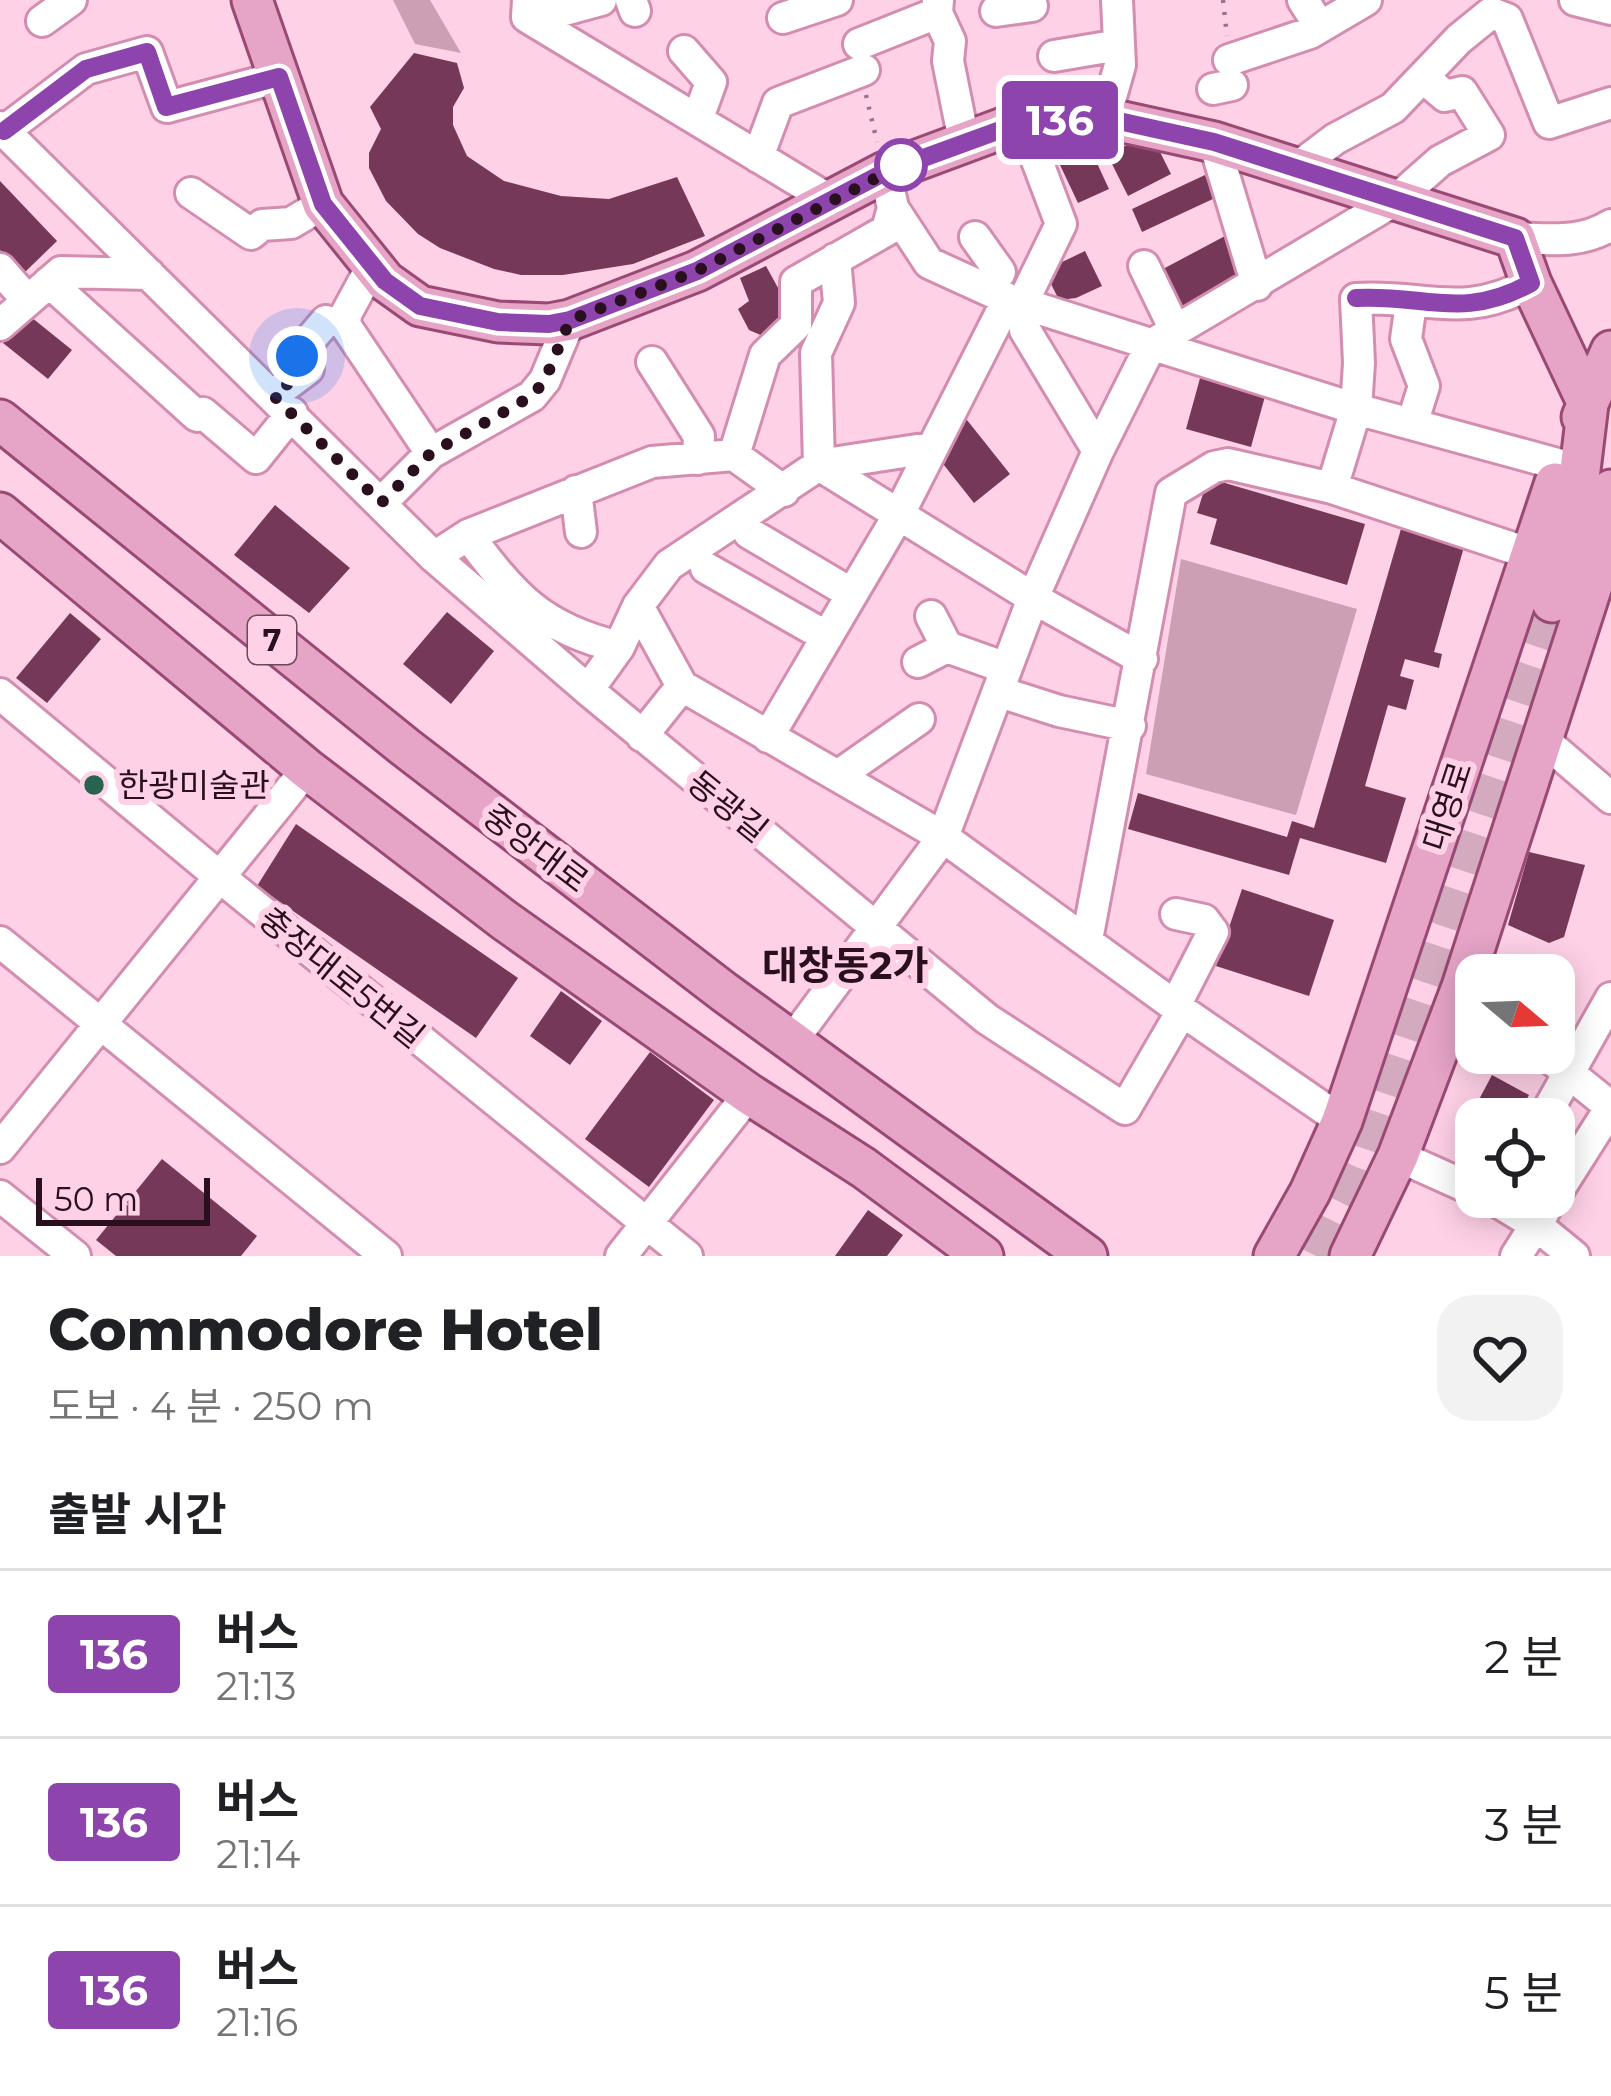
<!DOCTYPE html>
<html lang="ko">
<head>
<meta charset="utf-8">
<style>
	:root { --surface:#fff; --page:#f2f2f2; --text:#202124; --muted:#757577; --line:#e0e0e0 }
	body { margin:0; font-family:Montserrat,"Noto Sans KR",sans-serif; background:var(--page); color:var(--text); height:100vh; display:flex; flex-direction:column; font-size:45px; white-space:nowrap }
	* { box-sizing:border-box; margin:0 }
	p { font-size:39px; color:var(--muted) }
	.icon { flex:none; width:66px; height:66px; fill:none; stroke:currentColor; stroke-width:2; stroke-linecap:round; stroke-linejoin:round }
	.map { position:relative; height:1256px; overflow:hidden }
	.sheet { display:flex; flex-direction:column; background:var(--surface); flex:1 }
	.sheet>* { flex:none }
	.badge { padding:0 24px; border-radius:9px; font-size:42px; line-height:78px }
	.needle { width:78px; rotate:109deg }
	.buttons { position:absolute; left:1455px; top:954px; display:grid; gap:24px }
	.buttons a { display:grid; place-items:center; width:120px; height:120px; border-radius:24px; background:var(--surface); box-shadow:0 6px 30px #0003; font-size:60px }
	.scale { position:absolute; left:36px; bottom:30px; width:174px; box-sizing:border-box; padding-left:12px; border:6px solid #2a101e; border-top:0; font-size:33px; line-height:42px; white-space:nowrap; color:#2a101e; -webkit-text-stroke:9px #ffd1e7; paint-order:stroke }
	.you { position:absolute; width:60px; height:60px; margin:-30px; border:9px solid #fff; border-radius:50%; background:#1a73e8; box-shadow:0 0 0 18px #1a73e833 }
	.map>.badge { position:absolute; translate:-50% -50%; box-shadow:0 0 0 6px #fff }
	h2 { padding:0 48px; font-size:45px; line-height:108px }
	.round { display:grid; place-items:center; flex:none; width:126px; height:126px; border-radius:36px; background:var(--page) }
	.overview { display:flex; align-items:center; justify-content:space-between; height:204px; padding:0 48px }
	h1 { font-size:57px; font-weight:800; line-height:90px }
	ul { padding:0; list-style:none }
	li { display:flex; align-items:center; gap:36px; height:168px; padding:0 48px; border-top:3px solid var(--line) }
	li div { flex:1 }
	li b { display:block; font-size:45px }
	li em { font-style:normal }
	li .badge { min-width:132px; font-weight:700; text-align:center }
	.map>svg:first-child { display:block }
</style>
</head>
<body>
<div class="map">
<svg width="1611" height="1256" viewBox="0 0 1611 1256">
	<rect width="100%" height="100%" fill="#ffd1e7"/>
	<!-- green -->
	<path fill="#cc9fb4" d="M393 0H430L461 53 415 44Z
		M1181 559 1357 609 1296 815 1146 774Z"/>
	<!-- building -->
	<path fill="#753859" d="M414 53 457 63 464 88 453 107V125L467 156 504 181 561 196 609 199 677 177 705 236 633 264 563 275H521L494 269 440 248 418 234 386 201 369 168V153L381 129 370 107Z
		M1082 131 1109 189 1078 203 1051 146Z
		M1115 135 1121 148 1144 137 1150 149 1157 146 1171 174 1128 196 1101 142Z
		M1205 175 1215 198 1142 232 1132 209Z
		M0 181 57 241 23 274 0 250Z
		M1225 236 1247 278 1185 312 1163 269Z
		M1085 251 1102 286 1076 298 1059 300 1051 284 1060 263Z
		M766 266 788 306 774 341 749 330 738 309 749 301 740 278Z
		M26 313 72 350 48 379 3 343Z
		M1202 371 1267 389 1251 447 1186 429Z
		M963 415 1010 474 974 503 936 455Z
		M1208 478 1365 524 1347 585 1210 544 1217 519 1197 513Z
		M275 505 350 568 309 613 234 555Z
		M1401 529 1464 547 1434 652 1442 654 1439 668 1405 659 1400 676 1414 680 1406 710 1388 705 1365 786 1406 798 1386 863 1300 838 1289 875 1128 829 1138 793 1287 837 1292 821 1314 828Z
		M447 612 494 651 451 704 403 664Z
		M70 613 101 639 47 703 16 678Z
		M296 824 518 978 476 1038 257 886Z
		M1529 852 1585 865 1564 937 1549 943 1508 925Z
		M1242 889 1334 920 1309 996 1216 966Z
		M561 991 602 1021 570 1065 530 1036Z
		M650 1052 714 1100 649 1187 585 1139Z
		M1492 1075 1529 1095 1516 1119H1476V1129L1466 1124Z
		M162 1159 257 1236 241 1256H116L96 1240Z
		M868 1210 903 1235 887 1256H835Z"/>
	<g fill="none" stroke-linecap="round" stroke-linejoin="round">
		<!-- major-tunnel -->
		<path stroke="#d4aabf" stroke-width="39" stroke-dasharray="39 20" stroke-linecap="butt" d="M1316 1256 1360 1169 1552 602"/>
		<!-- minor casing -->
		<g stroke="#d38db0" stroke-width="36">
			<path id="minor" d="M528 0 527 17 833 202
				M631 0 635 11
				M938 0 937 13 950 41 948 61 964 141
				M1303 0 1320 27
				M1575 0 1611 9
				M996 11 1032 6
				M535 18 601 0
				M783 18 837 0
				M42 21 71 0
				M859 44 937 13
				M684 51 711 82 698 118
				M1054 56 1119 45
				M1229 60 1310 33 1366 0
				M1213 89 1232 85
				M1105 118 1120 65 1117 0
				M1022 121 1061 224 1022 304 1025 330 1098 451
				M0 127 434 557 588 690 987 1019 1125 1109 1182 1011
				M4 131 86 69 147 52 167 107 279 77
				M1214 142 1257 285
				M758 157 778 103 864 70
				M1298 167 1335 139 1393 108 1459 39 1491 13 1507 19 1549 123 1611 103
				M191 193 251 234 262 225 291 223 323 204
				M893 208 929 263 1008 299 1356 409 1561 465
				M975 237 1000 272 989 289
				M1515 238C1550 239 1580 244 1611 225
				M372 266 346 314 345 325 431 453
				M1144 266 1176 332
				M0 269 27 300
				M49 282 197 416 203 413 256 458 292 413
				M1411 303 1406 339 1424 386 1412 424
				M0 325 61 272 149 274
				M652 362 699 436 698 459
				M273 395 308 369 297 355 326 321
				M734 455 784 491
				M819 465 1033 598 1142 659
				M819 465 930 448
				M1332 488 1356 409 1359 363 1356 299C1424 294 1462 321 1531 283
				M576 491 581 532
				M381 503 431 453 532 396 545 380 570 320
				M749 533 852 594
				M468 535C514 596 540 628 619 647
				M434 557 468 535 652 462 734 455 765 355 796 325V282L887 230 893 208 890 194
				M706 568 827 637
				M638 606 682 686 943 837 1175 1006 1342 1121
				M931 616 947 647 1006 668
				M918 662 947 647
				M588 690 619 647 638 606 669 565 819 465 816 353 839 303 835 259
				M1000 692 1059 711 1130 726
				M0 694 221 878 687 1256
				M642 736 682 686
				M768 737 898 516 1008 299
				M1541 738 1611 798
				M839 775 919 719
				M1087 940 1171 493 1214 467 1228 464 1332 488 1531 554
				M0 942 386 1256
				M1175 1006 1213 932 1204 920 1176 914
				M792 1041 943 837 1033 598 1098 451 1151 345 1397 199 1440 161 1489 135 1462 92 1445 96 1424 78
				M1544 1053 1611 1107 1554 1197
				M1543 1119 1611 998
				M0 1148 307 769
				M1398 1156 1476 1191
				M0 1196 75 1256
				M1490 1197 1536 1225 1574 1256
				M621 1256 749 1094
				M1516 1256 1544 1212"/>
		</g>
		<!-- major casing -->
		<g stroke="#994974" stroke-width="45">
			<path id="major" d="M252 0 323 204 385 281 420 306 498 322 549 324 570 320 697 271 885 172 1022 121 1105 118 1214 142 1515 238 1531 283 1588 404 1580 470 1552 602
				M1582 417 1611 351
				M0 420 405 747 724 992 1087 1256
				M0 513 307 769 504 920 749 1094 864 1168 983 1256
				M1582 544 1611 490
				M1274 1256 1310 1192 1342 1121 1555 483
				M1350 1256 1398 1156 1462 987 1611 527"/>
		</g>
		<!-- path -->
		<path stroke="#997587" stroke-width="4.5" stroke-dasharray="3 9" stroke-linecap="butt" d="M1223 0 1227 36
			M866 95 877 142"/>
		<!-- minor -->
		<use href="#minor" stroke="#fff" stroke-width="30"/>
		<!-- major -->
		<use href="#major" stroke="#e6a4c7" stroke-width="39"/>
	</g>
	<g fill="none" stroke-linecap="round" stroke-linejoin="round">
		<!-- line casing -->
		<g stroke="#fff" stroke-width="27">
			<path id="line" d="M4 131 86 69 147 52 166 107 279 77 323 204 385 281 420 306 498 322 549 324 570 320 697 271 885 172 1022 122 1105 118 1214 142 1515 238 1531 283C1462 321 1425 294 1356 298"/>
		</g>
		<!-- line -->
		<use href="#line" stroke="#8e44ad" stroke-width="18"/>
		<!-- walk -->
		<path stroke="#2a101e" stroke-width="12" stroke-dasharray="0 21.6" d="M297 356 308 369 273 395 381 503 431 453 532 396 545 380 570 320 697 271 901 165"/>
	</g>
	<!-- markers -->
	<circle fill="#fff" stroke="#8e44ad" stroke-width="6" cx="901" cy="165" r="24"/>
	<circle fill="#266450" stroke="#ffd1e7" stroke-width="4.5" cx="94" cy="785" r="12"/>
	<g text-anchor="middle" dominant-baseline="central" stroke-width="12" stroke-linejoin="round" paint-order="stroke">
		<!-- shield labels -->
		<rect fill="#ffd1e7" stroke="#6a4a5a" stroke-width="3" x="248" y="616" width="48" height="48" rx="9"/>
		<g font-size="30" font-weight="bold" fill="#2a101e">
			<text x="272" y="640">7</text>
		</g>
		<!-- poi labels -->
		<g font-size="33" fill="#2a101e" stroke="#ffd1e7" text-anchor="start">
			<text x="118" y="785">한광미술관</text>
		</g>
		<!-- street labels -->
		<g font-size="33" fill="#2a101e" stroke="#ffd1e7">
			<text transform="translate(728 806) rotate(39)">동광길</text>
			<text transform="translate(1447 806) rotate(-72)">대영로</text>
			<text transform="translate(536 848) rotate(37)">중앙대로</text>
			<text transform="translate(342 977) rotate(39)">충장대로5번길</text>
		</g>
		<!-- quarter labels -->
		<g font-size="39" font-weight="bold" fill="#2a101e" stroke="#ffd1e7">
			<text x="845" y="965">대창동2가</text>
		</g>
	</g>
</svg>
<div class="buttons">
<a><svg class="needle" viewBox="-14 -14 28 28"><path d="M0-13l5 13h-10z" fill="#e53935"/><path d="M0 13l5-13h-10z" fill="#757577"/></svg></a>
<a><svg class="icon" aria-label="locate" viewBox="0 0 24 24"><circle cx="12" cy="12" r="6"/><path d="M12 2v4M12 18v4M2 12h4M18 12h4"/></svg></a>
</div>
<div class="scale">50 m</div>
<div class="you" style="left:297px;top:356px"></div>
<b class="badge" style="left:1060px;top:120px;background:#8e44ad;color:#fff">136</b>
</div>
<section class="sheet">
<div class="overview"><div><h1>Commodore Hotel</h1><p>도보 · 4 분 · 250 m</p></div><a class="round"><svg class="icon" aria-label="heart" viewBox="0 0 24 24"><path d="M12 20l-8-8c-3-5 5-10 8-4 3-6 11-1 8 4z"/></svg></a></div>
<h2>출발 시간</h2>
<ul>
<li><span class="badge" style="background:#8e44ad;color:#fff">136</span><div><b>버스</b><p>21:13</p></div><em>2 분</em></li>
<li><span class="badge" style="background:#8e44ad;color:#fff">136</span><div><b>버스</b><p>21:14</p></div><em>3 분</em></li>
<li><span class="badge" style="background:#8e44ad;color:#fff">136</span><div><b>버스</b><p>21:16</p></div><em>5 분</em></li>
</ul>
</section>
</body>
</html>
